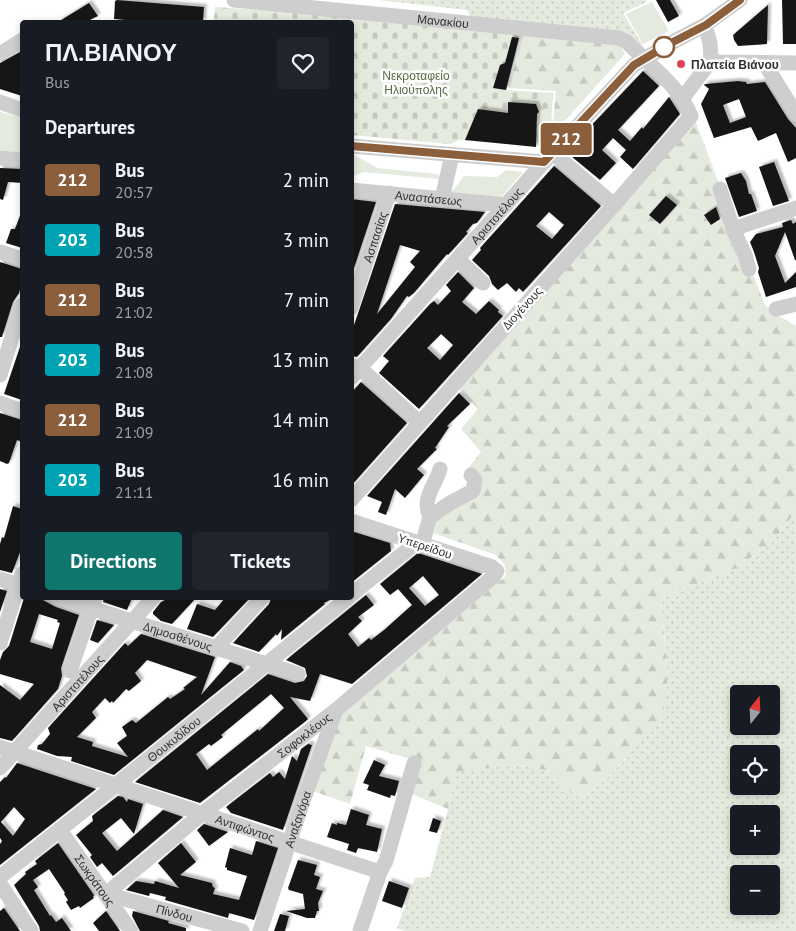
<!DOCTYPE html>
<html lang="en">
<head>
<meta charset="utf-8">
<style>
	:root { --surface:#171b24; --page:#20242c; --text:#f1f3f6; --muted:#9ea1a6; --accent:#0f766e }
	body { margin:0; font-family:"PT Sans",sans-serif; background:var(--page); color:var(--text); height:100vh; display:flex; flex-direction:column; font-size:19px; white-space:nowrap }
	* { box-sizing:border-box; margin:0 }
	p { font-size:16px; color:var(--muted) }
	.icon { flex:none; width:28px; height:28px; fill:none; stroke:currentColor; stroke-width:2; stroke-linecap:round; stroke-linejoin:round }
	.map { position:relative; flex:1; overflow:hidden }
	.drawer { position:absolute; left:20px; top:20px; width:334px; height:580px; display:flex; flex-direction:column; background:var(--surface); border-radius:5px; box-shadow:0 2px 8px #0003 }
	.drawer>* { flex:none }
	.badge { padding:0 10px; border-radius:4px; font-size:18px; line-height:32px }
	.needle { width:32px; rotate:18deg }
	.tools { position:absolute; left:730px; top:685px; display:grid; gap:10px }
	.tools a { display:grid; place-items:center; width:50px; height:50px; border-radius:5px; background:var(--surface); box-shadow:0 2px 8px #0003; font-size:25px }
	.map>.badge { position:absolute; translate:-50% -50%; box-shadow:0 0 0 2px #fff }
	h2 { padding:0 25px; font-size:19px; line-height:45px }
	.round { display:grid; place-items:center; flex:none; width:52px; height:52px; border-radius:5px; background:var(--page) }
	.overview { display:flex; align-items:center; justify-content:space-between; height:85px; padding:0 25px }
	h1 { font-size:24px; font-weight:600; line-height:38px }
	.cta { display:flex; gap:10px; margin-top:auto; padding:10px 25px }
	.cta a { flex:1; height:58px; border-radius:5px; background:var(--accent); color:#fff; font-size:20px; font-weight:600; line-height:58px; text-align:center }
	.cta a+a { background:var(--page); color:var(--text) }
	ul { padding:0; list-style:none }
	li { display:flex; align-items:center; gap:15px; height:60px; padding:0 25px }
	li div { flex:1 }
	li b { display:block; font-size:19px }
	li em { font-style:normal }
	li .badge { min-width:55px; font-weight:700; text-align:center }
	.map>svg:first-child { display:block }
</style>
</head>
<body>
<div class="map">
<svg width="796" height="931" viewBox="0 0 796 931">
	<defs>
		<pattern id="grass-dots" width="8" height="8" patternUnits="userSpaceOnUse" patternTransform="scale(1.25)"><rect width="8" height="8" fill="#e5eade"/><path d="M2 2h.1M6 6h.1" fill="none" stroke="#c5c9bf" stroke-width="1.8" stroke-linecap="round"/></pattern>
		<pattern id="forest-firs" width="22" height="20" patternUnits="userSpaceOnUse" patternTransform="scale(1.25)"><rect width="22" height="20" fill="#e5eade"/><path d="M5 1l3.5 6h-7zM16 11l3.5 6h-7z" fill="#c5c9bf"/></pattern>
		<pattern id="cemetery-stones" width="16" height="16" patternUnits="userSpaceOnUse" patternTransform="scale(1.25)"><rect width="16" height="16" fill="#e5eade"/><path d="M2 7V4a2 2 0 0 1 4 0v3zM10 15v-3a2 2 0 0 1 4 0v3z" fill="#c5c9bf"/></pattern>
		<filter id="shadow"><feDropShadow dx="3" dy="-3" stdDeviation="1" flood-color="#0004"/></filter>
	</defs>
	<rect width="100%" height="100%" fill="#fff"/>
	<!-- grass -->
	<path fill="url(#grass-dots)" fill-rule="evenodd" d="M378 0H646L647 2 623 13 642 44 639 47 470 16 467 10Z
		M796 511V931H404L397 928 415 878 430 877 448 809 455 771 514 764 551 771 569 791 584 796 608 777 629 755 668 677 661 598 737 568 773 541ZM739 694H771V726H739ZM739 754H771V786H739ZM739 814H771V846H739ZM739 874H771V906H739Z"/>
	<!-- forest -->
	<path fill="url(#forest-firs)" d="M522 34 619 44 625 54 552 135 556 91 508 88 517 59Z
		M695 120 764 303 770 311 796 326V511L773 541 737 568 661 598 668 677 662 719 608 777 584 796 569 791 551 771 514 764 455 772 448 809 407 792 414 760 366 746 350 804 313 791 341 714 506 576 505 565 496 555 433 533 438 518 479 476 469 467 481 452 461 429 478 409 459 387Z"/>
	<!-- cemetery -->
	<path fill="url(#cemetery-stones)" d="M215 7 364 17 520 34 506 90 553 93 550 141 544 147 460 140 450 144 351 135V22H214Z"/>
	<!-- park -->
	<path fill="#e5eade" d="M652 2 669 31 643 44 626 14Z
		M0 112 22 118V153L0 150Z
		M351 153 377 168 437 174 440 177 439 179 364 172 351 177Z
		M506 170 523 172 500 198 451 193 464 176 497 177Z"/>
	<!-- building -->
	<path fill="#181818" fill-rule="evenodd" filter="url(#shadow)" d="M117 0 204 7 203 22H167L147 20V22L114 19 115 1Z
		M656 0H670L679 16 668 22Z
		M782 0H796V44H783Z
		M89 3 98 16 86 22H58Z
		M768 5 767 44 738 46 734 40 733 35Z
		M512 37 519 38 506 90 493 88 500 65 505 63Z
		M22 51V96L0 89V63Z
		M643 71 659 86 618 130 630 141 642 127 643 129 669 97 680 114 633 169 620 157 626 150 613 138 602 150 616 163 600 180 566 152Z
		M738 81 746 82 747 84 765 82 788 119 796 128V158L788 162 776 133 758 141 751 127 714 138 701 104 709 89 704 85 705 84ZM739 99 746 117 730 123 723 105Z
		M508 102 536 104 539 112 537 114 536 147 465 140 478 109 508 113Z
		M774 162 789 201 773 206 759 167Z
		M554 166 601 206 523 292 519 288 516 292 507 283 498 290 492 284 489 276 472 260 481 250 480 248ZM549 212 564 225 552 239 536 226Z
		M0 168 22 169V183L8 182 3 200 0 199Z
		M741 173 746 181 749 194H751L757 211 739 217 725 178Z
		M666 196 677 205 660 224 649 215Z
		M351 199 376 202 351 277Z
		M395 204 485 212 477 223 473 224 466 232 468 233 448 255 447 254 414 293 409 297 407 296 391 319 357 357 351 356V334ZM400 245 420 251 410 262 415 267 377 314Z
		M716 207 720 219 711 225 704 215Z
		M21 213H22V248L6 243 11 229H15Z
		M791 220 793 224 796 222V260H795L785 232 775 256 785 283 796 272V287L766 297 758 272 759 268 754 252 750 242 756 234 783 227 782 223Z
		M0 262 22 269V282L19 293 13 302 2 337H0Z
		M458 272 474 288 462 302 476 314 489 301 499 310 498 312 503 316 419 409 379 373 389 361 383 356 430 304 434 301 438 305 451 291 446 285ZM441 334 453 345 440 360 427 348Z
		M21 344H22V400L4 394Z
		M361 382 407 423 351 486V393Z
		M459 393 470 404 447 426 449 427 435 448 437 449 417 469 424 475 405 498 395 489 386 515 378 512 382 502 367 496Z
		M0 413 22 420V442L17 440 9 463 7 464 0 461Z
		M13 506 22 509V547L12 573 0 570V544L2 537 4 538Z
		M351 531 390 543 391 551 351 583Z
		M418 553 482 574 352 684 320 674 310 701 290 697 308 719 306 721 200 803 135 782 268 674 295 683 304 681 307 676 305 668 286 660 366 595 374 605 358 617 362 621 348 634 358 647 369 638 371 640 384 630 412 605 398 589 390 595 380 584ZM423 576 439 595 425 606 409 588ZM271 694 284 708 259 731 258 729 207 770 196 754 209 744 211 746 223 737 221 735Z
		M0 589 7 591 0 612Z
		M24 598H41V599L56 607 79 615 61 668 62 676 58 689 12 741 0 738V685L20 700 34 684 0 674V660L3 652 9 646ZM39 614 58 620 57 622 60 623 52 649 30 642Z
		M104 598H132L127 610 103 602Z
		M169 598H196L172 624 161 621 153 614V612L161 602Z
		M225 598H250L213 637 187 629 197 604 215 610Z
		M271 598H334L324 603 325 604 281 640 282 629 277 636 276 634 259 652 233 643 269 604Z
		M97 620 114 625 98 643 90 640Z
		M141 634 215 657 201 695 230 662 241 666 244 670 114 775 71 761 72 757 57 756 37 749 38 745 42 744 50 734 48 728 125 643 128 646ZM147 660 197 677 183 688 185 689 170 699 168 697 136 723 132 720 122 727 127 736 117 743 128 757 92 746 93 742 77 737 96 718 92 712 105 698 110 703 112 701 113 703 126 689 129 691 141 681 135 673Z
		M308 744 312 745 283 830 231 813 226 807 270 773 273 777 279 772 285 779 292 756 297 761 301 749Z
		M374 760 385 765 379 776 399 781 395 796 391 795 390 798 367 790 369 785 363 783Z
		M17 763 96 789 0 865V844L2 841 0 838V782L5 777 6 778ZM14 807 25 819 13 836 1 822Z
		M118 796 123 797 127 802 128 799 143 804 134 834 121 818 102 833 117 851 163 810 183 817 113 876 102 863 97 867 90 857 92 855 76 835 93 821 92 816Z
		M351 809 369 815 366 825 382 829 377 852 358 848 356 853 347 850 349 844 327 837 332 823 337 825V823L346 825Z
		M433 818 441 821 437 833 429 831Z
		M204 824 228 832 209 846 197 830Z
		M256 841 278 848 254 920 229 913 228 918 165 900 166 897 150 893 149 896 126 890 136 881 154 884 155 881 179 888 158 863 181 843 196 862 180 875 212 883 213 887 215 888 213 894 239 900 247 876 227 870V868L225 867 230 848 252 855Z
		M58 843 94 895 93 897 94 898 80 908 79 906 71 910 66 902 68 900 64 894 65 893 49 869 33 880 38 887 34 890 50 916 51 915 56 922 62 918 71 931H40L39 926 14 885 26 874 25 872 37 864 35 861Z
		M298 860 317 865 314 875 320 877 316 889 323 891 318 903 319 911H317L315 918H307L286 911 305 909 303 894 289 890 288 888Z
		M389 881 409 888 402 908 382 901Z
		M4 908 20 931H0V911Z
		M106 911 120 931H99L93 923Z
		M133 911 169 921 168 923 186 928V931H140L132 916Z
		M280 914 289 916 285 931H274Z"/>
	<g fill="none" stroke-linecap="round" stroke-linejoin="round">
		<!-- minor -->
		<g stroke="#cecece" stroke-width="15">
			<path id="s1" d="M234 0 619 38 627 42C649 65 679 85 691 116L614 205 351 500"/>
			<path d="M705 25 710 43 711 57 716 62 796 63"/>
			<path d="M0 54 22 40"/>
			<path d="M765 64 796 114"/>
			<path d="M682 99 707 66 711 57"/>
			<path d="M0 102 22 110"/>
			<path d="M351 146 544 162"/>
			<path d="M553 153 614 205"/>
			<path d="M0 158 22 160"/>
			<path d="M720 189 733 229 745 255 749 269"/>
			<path id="s2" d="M351 190 506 205"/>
			<path d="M442 199 452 155"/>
			<path d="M733 229 796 208"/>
			<path d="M0 252 22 259"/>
			<path d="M458 259 483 283"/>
			<path id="s3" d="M351 308 389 193"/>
			<path d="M776 309 796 304"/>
			<path d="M351 365 360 368 419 422"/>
			<path d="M0 375 22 305"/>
			<path id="s4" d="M351 378 544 162 634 65 671 43 705 25 740 0"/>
			<path d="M0 403 22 411"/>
			<path d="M430 517C421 498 435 487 440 469"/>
			<path d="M422 545 430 517 450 503 473 491 475 480 471 475"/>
			<path d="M0 579 22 586"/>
			<path d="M351 595 416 543"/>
			<path id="s5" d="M59 598 298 674"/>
			<path d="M0 643 22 574"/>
			<path d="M216 648 262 598"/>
			<path d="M70 671 95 598"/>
			<path id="s6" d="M0 747 380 872"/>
			<path id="s7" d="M0 768 153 598"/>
			<path id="s8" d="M60 830 131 931"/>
			<path id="s9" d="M0 877 116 785 348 598"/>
			<path d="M0 884 31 931"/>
			<path id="s10" d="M106 894 203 813 336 710 494 576 497 571 492 567 351 521"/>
			<path id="s11" d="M106 894 242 931"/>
			<path id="s12" d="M260 931 303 801 336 710"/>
			<path d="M360 931 380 872 386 861 414 763"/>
		</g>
	</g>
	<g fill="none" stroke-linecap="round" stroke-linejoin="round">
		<!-- line casing -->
		<g stroke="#fff" stroke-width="11">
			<path id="line" d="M351 146 544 162 634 65 671 43 706 25 740 0"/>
		</g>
		<!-- line -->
		<use href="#line" stroke="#8b5e3c" stroke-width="8"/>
	</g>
	<!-- markers -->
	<circle fill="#fff" stroke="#8b5e3c" stroke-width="2.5" cx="664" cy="47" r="10"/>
	<circle fill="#da4256" stroke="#fff" stroke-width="2" cx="681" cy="64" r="5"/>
	<g text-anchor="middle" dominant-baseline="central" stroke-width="5" stroke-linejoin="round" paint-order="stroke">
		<!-- street labels -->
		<g font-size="12" fill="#313131" stroke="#fff">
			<text stroke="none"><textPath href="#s1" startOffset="210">Μανακίου</textPath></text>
			<text stroke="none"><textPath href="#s2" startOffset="78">Αναστάσεως</textPath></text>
			<text stroke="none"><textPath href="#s4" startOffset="218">Αριστοτέλους</textPath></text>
			<text stroke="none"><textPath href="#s3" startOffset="75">Ασπασίας</textPath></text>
			<text transform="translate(522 308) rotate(-48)">Διογένους</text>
			<text transform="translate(425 546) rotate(18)">Υπερείδου</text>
			<text stroke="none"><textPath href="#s5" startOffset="125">Δημοσθένους</textPath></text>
			<text stroke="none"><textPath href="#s7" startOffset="115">Αριστοτέλους</textPath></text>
			<text stroke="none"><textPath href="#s10" startOffset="254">Σοφοκλέους</textPath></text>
			<text stroke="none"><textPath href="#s9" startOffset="222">Θουκυδίδου</textPath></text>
			<text stroke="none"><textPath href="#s12" startOffset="118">Αναξαγόρα</textPath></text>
			<text stroke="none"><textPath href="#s6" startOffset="258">Αντιφώντος</textPath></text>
			<text stroke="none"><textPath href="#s8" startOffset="61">Σωκράτους</textPath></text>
			<text stroke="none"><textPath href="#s11" startOffset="71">Πίνδου</textPath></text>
		</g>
		<!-- poi labels -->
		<g font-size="12" font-weight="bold" fill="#313131" stroke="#fff" text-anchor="start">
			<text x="691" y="64">Πλατεία Βιάνου</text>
		</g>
		<!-- park labels -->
		<g font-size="12" fill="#576b41" stroke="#fff">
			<text x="416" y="75">Νεκροταφείο<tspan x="416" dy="14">Ηλιούπολης</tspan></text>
		</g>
	</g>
</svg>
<div class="tools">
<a><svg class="needle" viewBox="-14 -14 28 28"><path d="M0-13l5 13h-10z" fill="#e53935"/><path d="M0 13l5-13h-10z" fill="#9ea1a6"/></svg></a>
<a><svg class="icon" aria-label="locate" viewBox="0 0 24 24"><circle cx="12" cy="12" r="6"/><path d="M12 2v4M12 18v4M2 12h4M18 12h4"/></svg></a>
<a>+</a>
<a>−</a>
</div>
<b class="badge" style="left:566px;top:139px;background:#8b5e3c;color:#fff">212</b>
<section class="drawer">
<div class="overview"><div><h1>ΠΛ.ΒΙΑΝΟΥ</h1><p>Bus</p></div><a class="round"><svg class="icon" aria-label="heart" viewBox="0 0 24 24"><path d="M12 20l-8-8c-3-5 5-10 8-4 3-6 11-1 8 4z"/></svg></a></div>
<h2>Departures</h2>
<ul>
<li><span class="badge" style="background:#8b5e3c;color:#fff">212</span><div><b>Bus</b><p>20:57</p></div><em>2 min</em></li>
<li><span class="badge" style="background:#00a3b4;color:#fff">203</span><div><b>Bus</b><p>20:58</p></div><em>3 min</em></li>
<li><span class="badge" style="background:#8b5e3c;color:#fff">212</span><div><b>Bus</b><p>21:02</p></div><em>7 min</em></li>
<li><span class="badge" style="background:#00a3b4;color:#fff">203</span><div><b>Bus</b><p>21:08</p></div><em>13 min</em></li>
<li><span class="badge" style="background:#8b5e3c;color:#fff">212</span><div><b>Bus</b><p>21:09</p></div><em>14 min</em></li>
<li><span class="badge" style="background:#00a3b4;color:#fff">203</span><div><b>Bus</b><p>21:11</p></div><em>16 min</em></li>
</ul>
<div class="cta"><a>Directions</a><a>Tickets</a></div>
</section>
</div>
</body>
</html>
